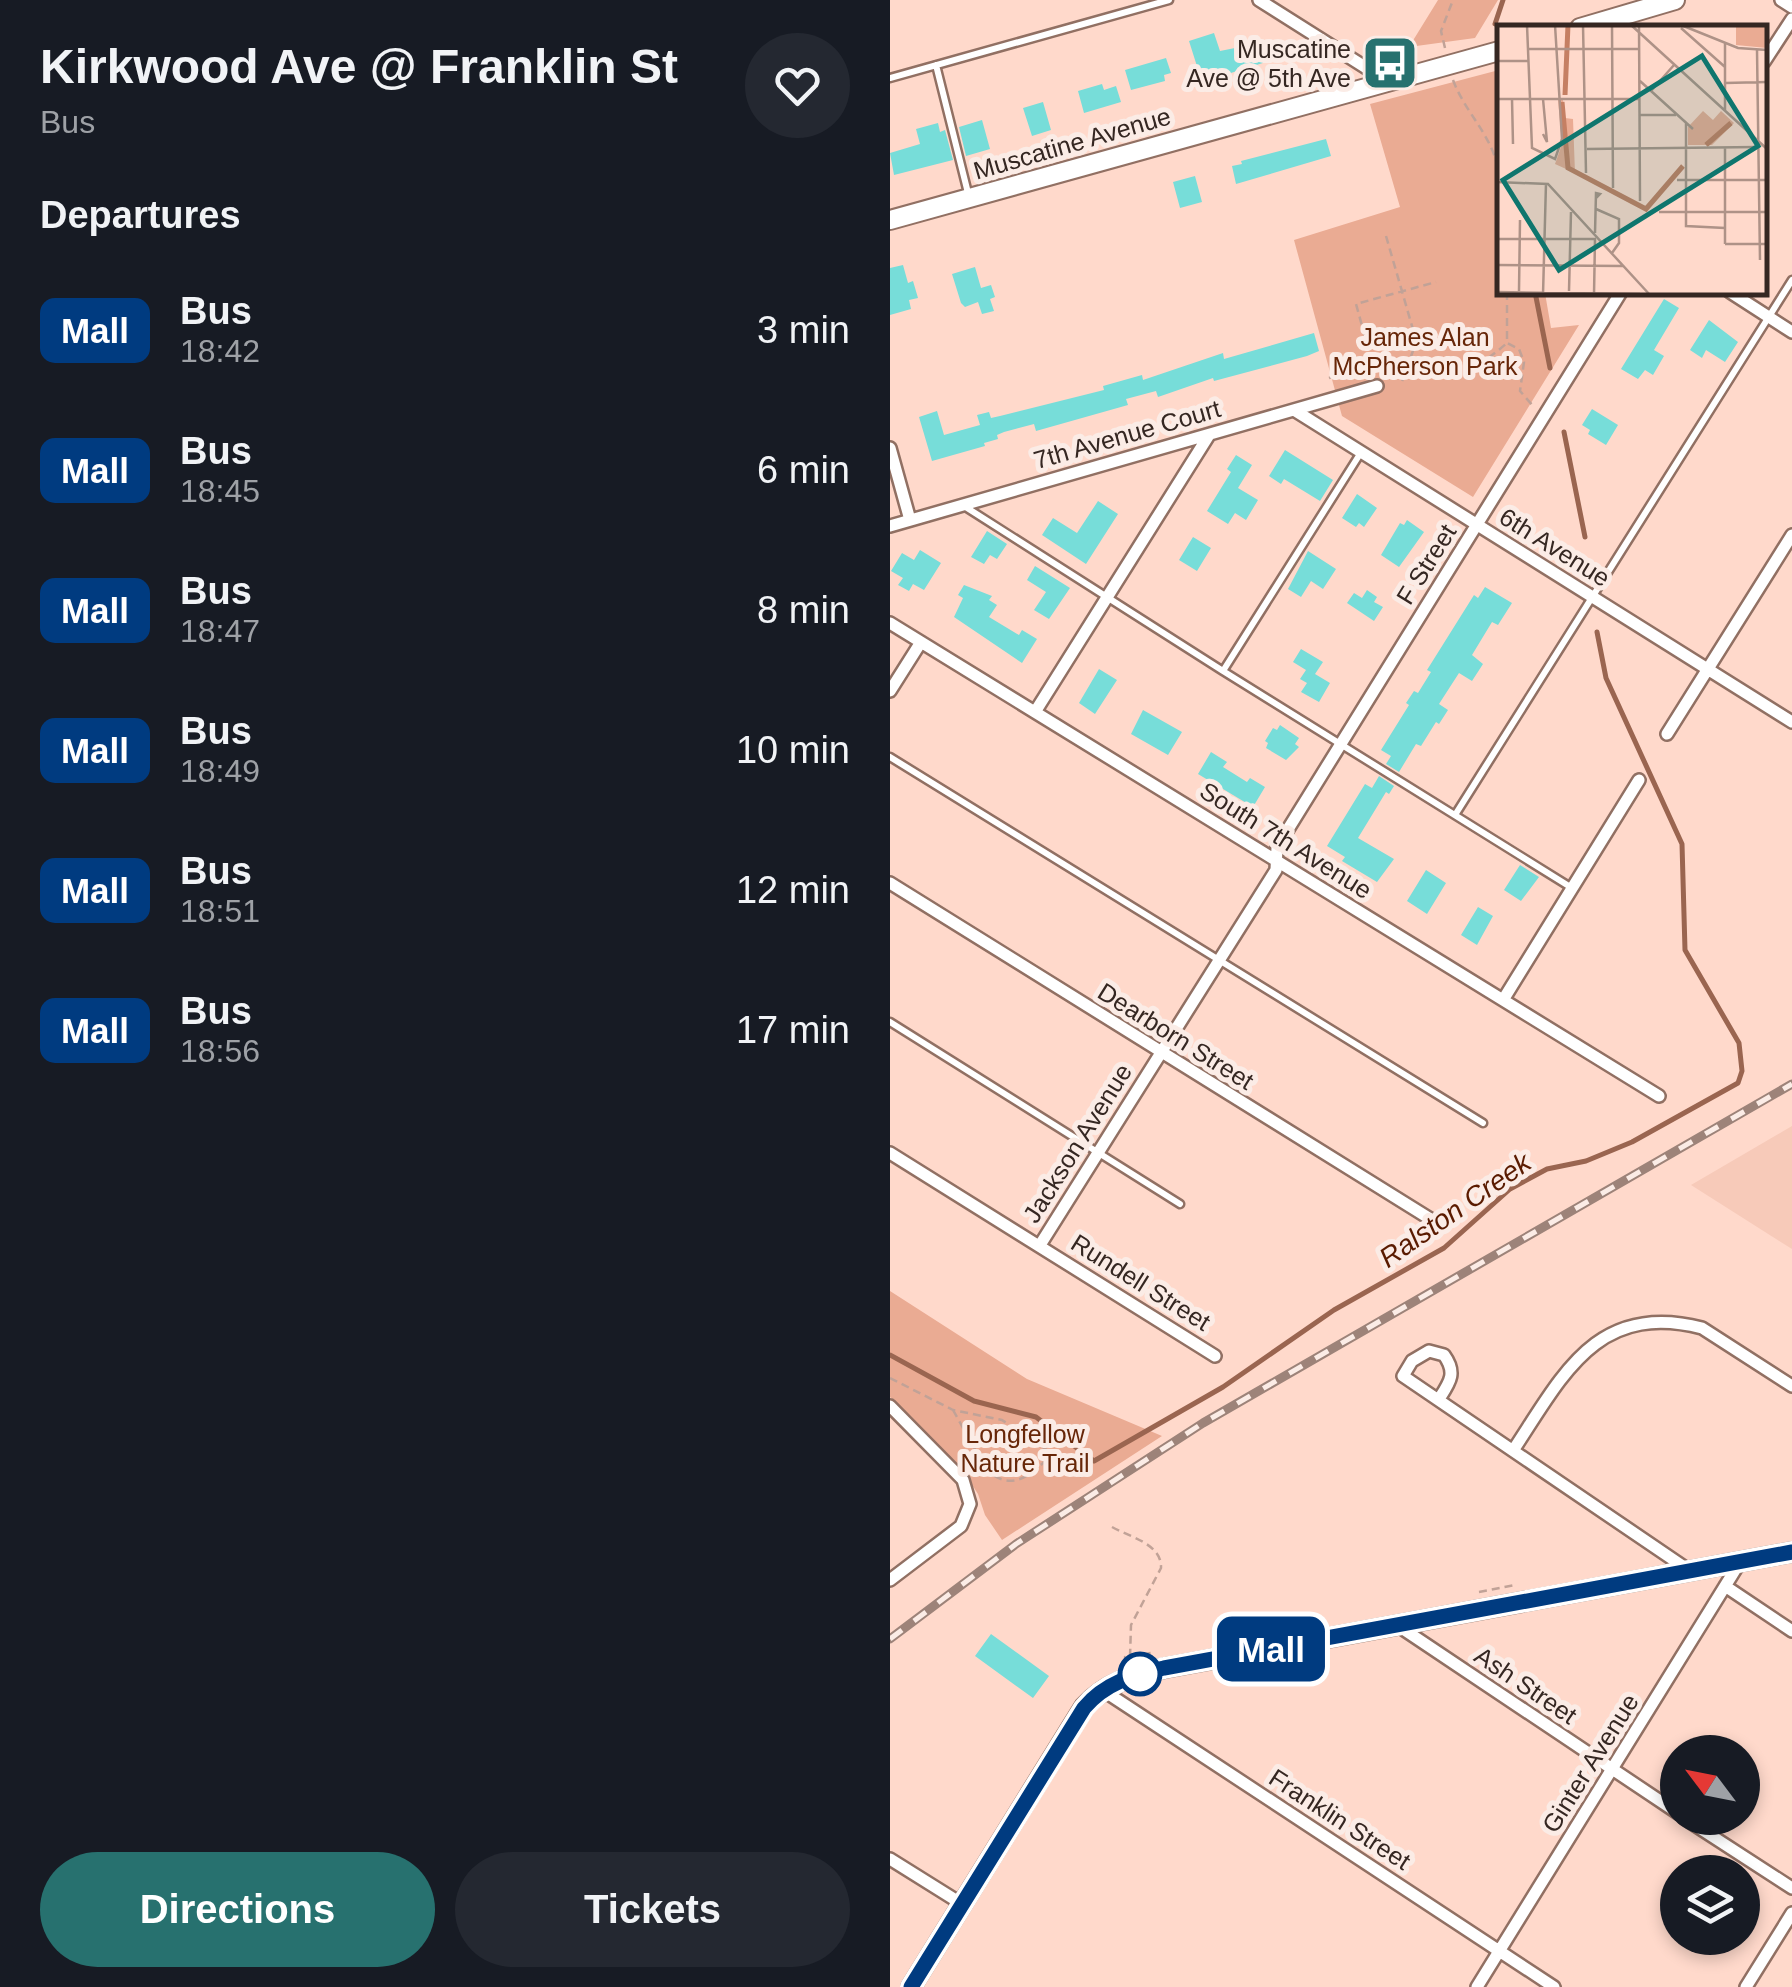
<!DOCTYPE html>
<html lang="en">
<head>
<meta charset="utf-8">
<style>
	:root { --surface:#171b24; --page:#242831; --text:#f1f3f6; --muted:#9ea1a6; --accent:#27716f }
	body { margin:0; font-family:Helvetica,sans-serif; background:var(--page); color:var(--text); height:100vh; display:flex; flex-direction:column; font-size:38px; white-space:nowrap }
	* { box-sizing:border-box; margin:0 }
	p { font-size:32px; color:var(--muted) }
	.icon { flex:none; width:55px; height:55px; fill:none; stroke:currentColor; stroke-width:2; stroke-linecap:round; stroke-linejoin:round }
	.map { position:relative; flex:1; overflow:hidden }
	.sheet { display:flex; flex-direction:column; background:var(--surface); width:890px }
	.sheet>* { flex:none }
	.badge { padding:0 20px; border-radius:15px; font-size:35px; line-height:65px }
	.needle { width:65px; rotate:302deg }
	.buttons { position:absolute; left:770px; top:1735px; display:grid; gap:20px }
	.buttons a { display:grid; place-items:center; width:100px; height:100px; border-radius:50%; background:var(--surface); box-shadow:0 5px 15px #0003; font-size:50px }
	.map>.badge { position:absolute; translate:-50% -50%; box-shadow:0 0 0 5px #fff }
	h2 { padding:0 40px; font-size:38px; line-height:90px }
	.round { display:grid; place-items:center; flex:none; width:105px; height:105px; border-radius:52px; background:var(--page) }
	.summary { display:flex; align-items:center; justify-content:space-between; height:170px; padding:0 40px }
	h1 { font-size:48px; font-weight:800; line-height:75px }
	.button { display:flex; gap:20px; margin-top:auto; padding:20px 40px }
	.button a { flex:1; height:115px; border-radius:60px; background:var(--accent); color:#fff; font-size:40px; font-weight:800; line-height:115px; text-align:center }
	.button a+a { background:var(--page); color:var(--text) }
	ul { padding:0; list-style:none }
	li { display:flex; align-items:center; gap:30px; height:140px; padding:0 40px }
	li div { flex:1 }
	li b { display:block; font-size:38px }
	li em { font-style:normal }
	li .badge { min-width:110px; font-weight:700; text-align:center }
	main { display:flex; flex:1; min-height:0 }
	.map>svg:first-child { display:block }
</style>
</head>
<body>
<main>
<section class="sheet">
<div class="summary"><div><h1>Kirkwood Ave @ Franklin St</h1><p>Bus</p></div><a class="round"><svg class="icon" aria-label="heart" viewBox="0 0 24 24"><path d="M12 20l-8-8c-3-5 5-10 8-4 3-6 11-1 8 4z"/></svg></a></div>
<h2>Departures</h2>
<ul>
<li><span class="badge" style="background:#003b80;color:#fff">Mall</span><div><b>Bus</b><p>18:42</p></div><em>3 min</em></li>
<li><span class="badge" style="background:#003b80;color:#fff">Mall</span><div><b>Bus</b><p>18:45</p></div><em>6 min</em></li>
<li><span class="badge" style="background:#003b80;color:#fff">Mall</span><div><b>Bus</b><p>18:47</p></div><em>8 min</em></li>
<li><span class="badge" style="background:#003b80;color:#fff">Mall</span><div><b>Bus</b><p>18:49</p></div><em>10 min</em></li>
<li><span class="badge" style="background:#003b80;color:#fff">Mall</span><div><b>Bus</b><p>18:51</p></div><em>12 min</em></li>
<li><span class="badge" style="background:#003b80;color:#fff">Mall</span><div><b>Bus</b><p>18:56</p></div><em>17 min</em></li>
</ul>
<div class="button"><a>Directions</a><a>Tickets</a></div>
</section>
<div class="map">
<svg width="902" height="1987" viewBox="0 0 902 1987">
	<rect width="100%" height="100%" fill="#ffd9cb"/>
	<!-- built -->
	<path fill="#f7cab9" d="M902 1126V1249L801 1185Z"/>
	<!-- green -->
	<path fill="#eaab93" d="M548 0H608L585 38 519 47Z
		M609 70V292L655 293 661 328 689 325 583 497 452 416 404 240 510 207 480 104Z
		M0 1291 137 1379 272 1436 112 1540 95 1515 88 1494 75 1474 0 1397Z"/>
	<g fill="none" stroke-linecap="round" stroke-linejoin="round">
		<!-- stream -->
		<path stroke="#9a6550" stroke-width="5" d="M605 24 613 0
			M645 292 660 368
			M674 432 695 537
			M0 1355 84 1401 146 1417 204 1461 333 1387 444 1310 554 1248 620 1189 657 1169 696 1161 742 1142 848 1083 852 1071 849 1043 795 950 792 844 716 678 707 632"/>
	</g>
	<!-- building -->
	<path fill="#77ddd9" d="M324 33 330 51 370 43 376 62 312 82 299 41Z
		M276 58 281 73 274 75 275 81 241 90 235 70Z
		M212 84 214 90 226 86 231 102 194 113 188 91Z
		M153 102 161 130 142 136 133 108Z
		M92 120 100 149 76 156 69 127Z
		M48 123 50 132 55 130 63 160 4 175 0 153 30 144 26 129Z
		M436 139 441 156 346 184 342 166 352 164 351 161Z
		M305 176 312 202 290 208 283 182Z
		M13 265 18 283 23 281 28 298 19 300 21 309 0 315V268Z
		M85 267 91 288 101 285 105 297 100 299 104 311 92 314 88 302 75 307 71 303 62 274Z
		M774 299 789 308 764 350 774 356 763 375 755 370 748 379 731 369Z
		M819 320 848 342 835 362 816 350 812 358 800 350Z
		M424 333 429 351 417 356 324 381 323 378 268 397 266 391 236 399 238 405 146 431 144 424 114 432 107 435 108 439 94 443 95 446 42 461 29 417 47 411 54 435 90 425 87 415 99 412 101 418 110 416 214 390 213 386 252 375 253 380 333 353 334 359Z
		M702 409 728 425 716 445 698 434 700 430 692 425Z
		M395 450 443 480 430 501 394 479 391 484 379 476Z
		M346 455 362 465 348 488 368 500 356 520 345 513 338 524 317 511 341 472 337 469Z
		M467 494 487 508 474 527 469 523 466 527 452 518Z
		M208 501 228 514 196 564 152 535 163 518 187 533Z
		M517 520 534 532 509 567 491 555 510 523 514 525Z
		M97 531 117 544 107 559 100 555 94 564 81 557Z
		M303 537 321 548 307 571 289 560Z
		M30 550 51 563 34 590 23 584 19 591 8 585 13 578 1 571 12 553 24 560Z
		M418 551 446 569 433 589 421 581 411 597 398 589Z
		M145 566 180 588 159 619 144 610 156 592 137 580Z
		M74 585 102 596 99 600 107 605 99 617 129 635 132 630 147 639 132 663 64 617 73 598 68 595Z
		M595 587 622 603 608 625 602 622 582 655 593 664 582 681 569 673 549 704 558 710 549 724 546 722 531 746 526 744 509 772 496 764 501 756 491 750 519 705 516 703 524 691 528 693 541 672 537 670 584 595 588 598Z
		M477 590 487 597 484 602 493 607 484 621 457 603 464 593 472 598Z
		M411 649 433 662 425 674 440 683 429 702 411 692 417 683 410 679 416 670 403 662Z
		M209 669 227 680 205 714 189 703Z
		M253 710 292 732 278 755 241 734Z
		M390 725 409 738 405 744 409 747 396 760 376 748 378 743 375 741 383 728 387 730Z
		M321 752 337 762 333 767 357 782 360 778 375 787 363 807 308 774Z
		M489 776 504 786 499 794 496 792 468 838 504 859 487 882 452 861 455 857 437 846 475 784 482 788Z
		M630 865 649 877 631 901 614 890Z
		M536 870 556 883 537 914 517 901Z
		M588 907 603 916 587 945 571 935Z
		M101 1634 159 1676 143 1698 85 1656Z"/>
	<g fill="none" stroke-linecap="round" stroke-linejoin="round">
		<!-- lane casing -->
		<g stroke="#917063" stroke-width="11">
			<path id="lane" d="M46 65 79 197
				M0 78 279 0
				M74 506 333 671 470 454
				M333 671 682 888
				M0 757 593 1123
				M565 815 902 280
				M0 1022 290 1204"/>
		</g>
		<!-- street casing -->
		<g stroke="#917063" stroke-width="16">
			<path id="street" d="M369 0 497 81
				M891 0 902 7
				M874 62 902 19
				M840 292 902 332
				M404 410 902 722
				M0 448 20 520
				M0 526 487 386
				M0 623 769 1096
				M0 691 31 642
				M145 712 319 435
				M777 734 902 535
				M0 883 550 1225
				M613 1000 749 780
				M0 1153 325 1356
				M150 1245 386 870 387 847 731 292
				M549 1399C560 1382 567 1373 554 1355L539 1351 522 1361 513 1376 800 1571
				M0 1406 73 1480 80 1504 71 1526 0 1580
				M624 1449C673 1375 707 1301 812 1328L902 1386
				M835 1586 902 1631
				M510 1627 788 1813
				M211 1689 664 1987
				M794 1818 902 1888
				M0 1859 72 1904
				M587 1987 850 1562
				M856 1987 902 1913"/>
		</g>
		<!-- secondary casing -->
		<g stroke="#917063" stroke-width="22">
			<path id="secondary" d="M690 28 785 0
				M0 220 609 51
				M21 1987 194 1707C217 1682 242 1676 275 1668L902 1552"/>
		</g>
		<!-- path -->
		<path stroke="#c1a297" stroke-width="2.5" stroke-dasharray="8 5" stroke-linecap="butt" d="M555 48 551 31 563 0
			M563 80C576 115 605 137 609 176
			M609 191V235
			M496 236 524 333V348L511 384
			M617 292V343L629 349 634 362 630 391 644 407
			M482 362 466 304 546 282
			M439 378C456 372 475 363 493 360 510 358 524 366 539 372 568 383 596 361 617 343
			M0 1378 63 1410 112 1420 163 1454
			M63 1410 95 1467
			M80 1467C94 1469 99 1474 111 1479 132 1487 149 1466 163 1454L191 1477
			M222 1527C240 1537 272 1544 271 1568L241 1625 240 1657H235L237 1660
			M589 1592 625 1585
			M240 1657 261 1653"/>
		<!-- lane -->
		<use href="#lane" stroke="#fff" stroke-width="6"/>
		<!-- street -->
		<use href="#street" stroke="#fff" stroke-width="11"/>
		<!-- secondary -->
		<use href="#secondary" stroke="#fff" stroke-width="18"/>
		<!-- rail casing -->
		<g stroke="#9d8379" stroke-width="9">
			<path id="rail" d="M0 1639 126 1544 313 1423 902 1084"/>
		</g>
		<!-- rail -->
		<use href="#rail" stroke="#fbece6" stroke-width="5" stroke-dasharray="15" stroke-linecap="butt"/>
	</g>
	<g fill="none" stroke-linecap="round" stroke-linejoin="round">
		<!-- line casing -->
		<g stroke="#fff" stroke-width="22">
			<path id="line" d="M21 1987 194 1708C216 1682 242 1676 274 1668L902 1552"/>
		</g>
		<!-- line -->
		<use href="#line" stroke="#003b80" stroke-width="15"/>
	</g>
	<!-- icons -->
	<defs>
		<g id="bus-square" transform="scale(2.875)"><rect x="-9" y="-9" width="18" height="18" rx="4" fill="#27716f" stroke="#fbece6"/><path d="M-5-6H5V4H4V6H2V4H-2V6H-4V4H-5ZM-3.5-4V0h7V-4ZM-3.5 1.2v1.5H-2V1.2ZM2 1.2v1.5H3.5V1.2Z" fill="#fff"/></g>
	</defs>
	<g fill-rule="evenodd">
		<use href="#bus-square" x="500" y="63"/>
	</g>
	<!-- markers -->
	<circle fill="#fff" stroke="#003b80" stroke-width="5" cx="250" cy="1674" r="20"/>
	<g text-anchor="middle" dominant-baseline="central" stroke-width="10" stroke-linejoin="round" paint-order="stroke">
		<!-- poi labels -->
		<g font-size="25" fill="#352722" stroke="#fbece6" text-anchor="end">
			<text x="461" y="49">Muscatine<tspan x="461" dy="29">Ave @ 5th Ave</tspan></text>
		</g>
		<!-- street labels -->
		<g font-size="25" fill="#352722" stroke="#fbece6">
			<text transform="translate(182 143) rotate(-16)">Muscatine Avenue</text>
			<text transform="translate(237 434) rotate(-16)">7th Avenue Court</text>
			<text transform="translate(665 547) rotate(32)">6th Avenue</text>
			<text transform="translate(536 564) rotate(-58)">F Street</text>
			<text transform="translate(396 840) rotate(32)">South 7th Avenue</text>
			<text transform="translate(286 1036) rotate(32)">Dearborn Street</text>
			<text transform="translate(187 1143) rotate(-58)">Jackson Avenue</text>
			<text transform="translate(251 1282) rotate(32)">Rundell Street</text>
			<text transform="translate(636 1685) rotate(34)">Ash Street</text>
			<text transform="translate(700 1763) rotate(-58)">Ginter Avenue</text>
			<text transform="translate(450 1819) rotate(33)">Franklin Street</text>
		</g>
		<!-- park labels -->
		<g font-size="25" fill="#672608" stroke="#fbece6">
			<text x="535" y="337">James Alan<tspan x="535" dy="29">McPherson Park</tspan></text>
			<text x="135" y="1434">Longfellow<tspan x="135" dy="29">Nature Trail</tspan></text>
		</g>
		<!-- water labels -->
		<g font-size="28" font-style="italic" fill="#5a1b00" stroke="#fbece6">
			<text transform="translate(565 1210) rotate(-35)">Ralston Creek</text>
		</g>
	</g>
	<!-- overview -->
	<g transform="translate(607 25)">
		<rect width="270" height="270" fill="#ffd9cb"/>
		<path d="M239 0H270V23L239 20ZM61 75H66L68 93 76 94 78 148 58 139 65 119ZM206 86 216 95 224 86 237 98 215 120H191V102Z" fill="#eaab93"/>
		<path fill="none" stroke="#c57f63" stroke-width="5" d="M68 70 71 0M65 77 71 143 149 184 186 141M209 120 234 98"/>
		<path fill="none" stroke="#ae9287" stroke-width="2.5" d="M30 0 35 123 58 134 65 114 58 0M86 0 89 148M115 0 116 163M134 0 270 124M142 0 143 176M184 0 241 23 270 25M184 3 228 42M31 24H142M260 25 263 235M0 36H31M143 56 196 104M228 58 270 57M154 66 177 40M0 74H142M15 74 16 119M228 85V18M142 90H179M189 97V201L228 203M46 109 50 117 46 74M90 124 260 122M180 155H270M0 157 51 159 153 270M99 184 122 194V218L115 228M162 187H270M98 208 99 168 103 169 99 173M0 214H99M228 219V122M228 219H270M0 240 126 241M22 266 23 195M72 266 74 187M0 267 143 269M46 270 49 158M97 270 98 214"/>
		<path fill="#0f766e" fill-opacity="0.15" stroke="#0f766e" stroke-width="5" d="M205 31 261 121 62 245 6 155Z"/>
		<rect width="270" height="270" fill="none" stroke="#352722" stroke-width="5"/>
	</g>
</svg>
<div class="buttons">
<a><svg class="needle" viewBox="-14 -14 28 28"><path d="M0-13l5 13h-10z" fill="#e53935"/><path d="M0 13l5-13h-10z" fill="#9ea1a6"/></svg></a>
<a><svg class="icon" aria-label="layers" viewBox="0 0 24 24"><path d="M12 4l9 5-9 5-9-5zM3 14l9 5 9-5"/></svg></a>
</div>
<b class="badge" style="left:381px;top:1649px;background:#003b80;color:#fff">Mall</b>
</div>
</main>
</body>
</html>
